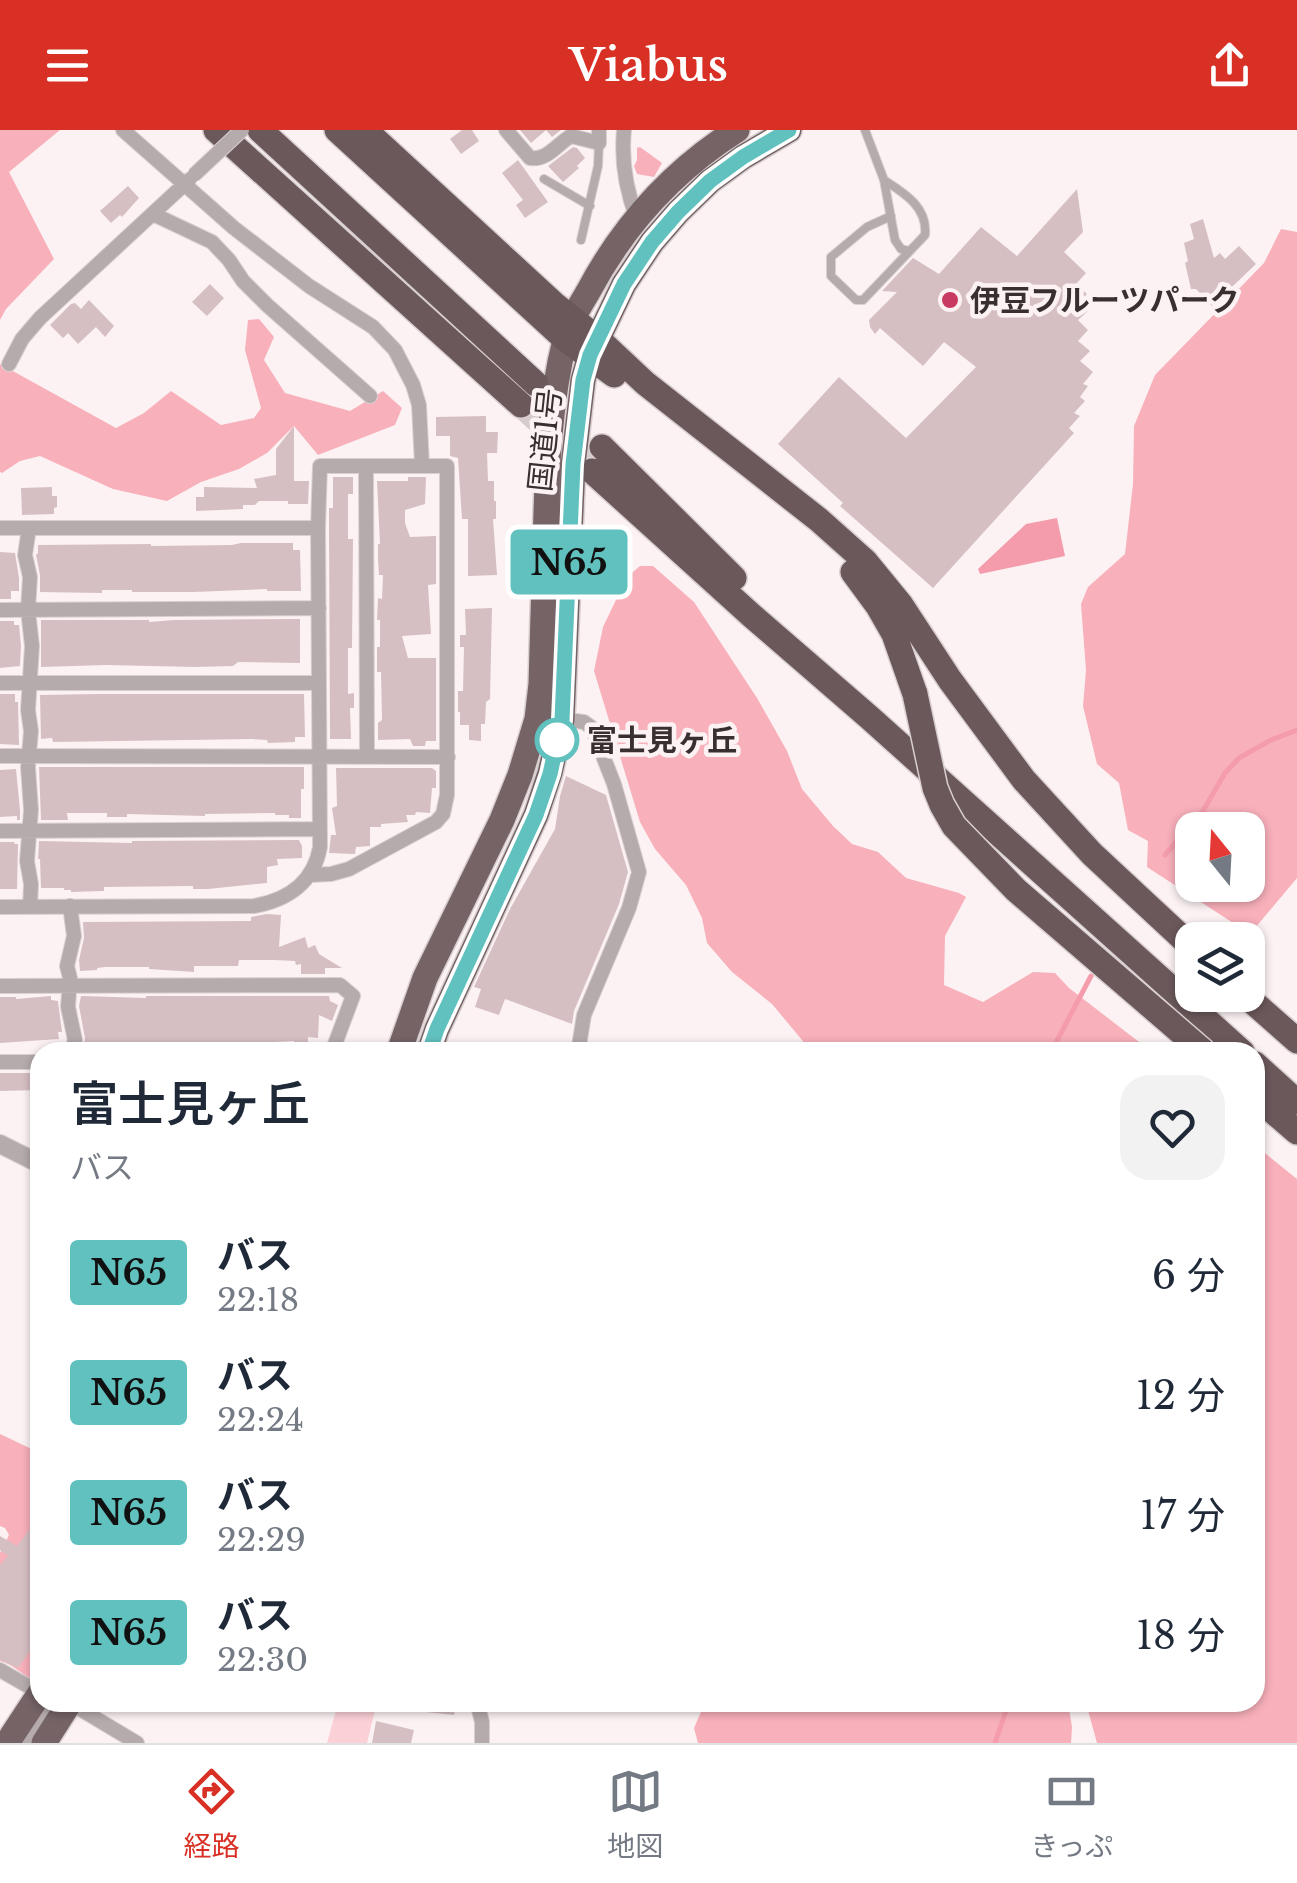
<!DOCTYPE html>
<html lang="ja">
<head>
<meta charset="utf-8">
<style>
	:root { --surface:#fff; --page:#f2f2f3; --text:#1f2937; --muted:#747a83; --line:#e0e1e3; --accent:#d93025 }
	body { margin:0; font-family:"Libre Baskerville","Noto Sans JP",serif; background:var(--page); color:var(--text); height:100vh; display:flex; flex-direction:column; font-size:38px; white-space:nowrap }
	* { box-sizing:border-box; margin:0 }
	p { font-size:32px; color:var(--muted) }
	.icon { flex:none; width:55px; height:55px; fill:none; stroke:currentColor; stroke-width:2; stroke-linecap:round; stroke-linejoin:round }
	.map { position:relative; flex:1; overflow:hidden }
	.panel { position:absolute; left:30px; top:912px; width:1235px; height:670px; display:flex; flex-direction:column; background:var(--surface); border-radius:30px; box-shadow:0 2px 8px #0004 }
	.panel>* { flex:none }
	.badge { padding:0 20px; border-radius:8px; font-size:35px; line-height:65px }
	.needle { width:65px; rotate:342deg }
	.buttons { position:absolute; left:1175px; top:682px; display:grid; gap:20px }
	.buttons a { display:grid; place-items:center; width:90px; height:90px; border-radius:20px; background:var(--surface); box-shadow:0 2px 8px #0004; font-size:50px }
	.map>.badge { position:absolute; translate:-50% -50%; box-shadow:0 0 0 5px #fff }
	.round { display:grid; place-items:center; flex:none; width:105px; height:105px; border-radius:30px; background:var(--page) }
	.headline { display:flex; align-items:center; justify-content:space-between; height:170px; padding:0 40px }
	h1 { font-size:48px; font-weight:600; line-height:75px }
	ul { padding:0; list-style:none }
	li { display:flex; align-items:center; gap:30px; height:120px; padding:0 40px }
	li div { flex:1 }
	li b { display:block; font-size:38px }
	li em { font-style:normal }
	li .badge { min-width:110px; font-weight:700; text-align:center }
	header { display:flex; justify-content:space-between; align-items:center; height:130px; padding:0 40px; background:var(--accent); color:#fff; font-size:45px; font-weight:600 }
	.dock { display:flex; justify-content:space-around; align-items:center; height:140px; border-top:2px solid var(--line); background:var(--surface); font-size:28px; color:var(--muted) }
	.dock a { display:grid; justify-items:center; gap:5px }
	.dock .current { color:var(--accent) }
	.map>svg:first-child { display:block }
</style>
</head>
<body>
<header><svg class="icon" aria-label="menu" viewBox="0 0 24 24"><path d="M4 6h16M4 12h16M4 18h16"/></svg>Viabus<svg class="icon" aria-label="share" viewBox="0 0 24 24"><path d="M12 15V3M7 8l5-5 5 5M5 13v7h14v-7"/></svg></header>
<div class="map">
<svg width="1297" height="1613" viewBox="0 0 1297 1613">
	<rect width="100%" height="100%" fill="#fcf2f3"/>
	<!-- green -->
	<path fill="#fbd1d7" d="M338 1573H361L376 1576 367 1613H327Z"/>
	<!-- forest -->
	<path fill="#f8b0bb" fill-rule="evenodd" d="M0 0H60L9 42 54 129 6 179 0 190Z
		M640 17 662 33 654 47 637 44 634 36 637 30V18Z
		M1281 99 1297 102V748L1250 804 1147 737 1148 711 1128 700 1119 653 1097 634 1083 576 1086 540 1081 474 1088 457 1125 424 1133 354 1134 296 1155 245 1264 133ZM1192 700H1248V755H1192Z
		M259 189 274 207 264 230 285 263 350 281 383 261 402 278 395 295 318 325 294 296 267 323 239 339 201 352 167 371 113 359 40 326 20 331 2 343 0 342V234L116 298 144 283 171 261 221 295 254 288 261 278 245 220 248 190Z
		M640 436H653L694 472 757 568 787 621 802 659 833 696 852 714 878 722 906 748 959 763 966 767 945 806 944 855 983 872 1033 842 1055 843 1069 858 1152 922H812L772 874 732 842 707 813 702 788 686 755 655 719 640 692 594 541 603 497 627 447Z
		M1255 1015 1297 1049V1613H1097L1086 1573 1255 1572Z
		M0 1304 40 1323V1546L36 1551C22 1546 14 1534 0 1531V1423L9 1405 5 1398 0 1396Z
		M698 1573H1068L1072 1597 1071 1613H698L694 1598 701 1582Z"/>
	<!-- water -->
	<path fill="#f49cab" d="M1057 388 1065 426 980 444 978 439 1026 394Z"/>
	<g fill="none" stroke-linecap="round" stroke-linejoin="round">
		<!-- stream -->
		<path stroke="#f49cab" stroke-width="5" d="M1165 725 1203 681 1225 643 1239 628 1271 610 1297 600
			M1051 922 1091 846
			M995 1613 1009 1572"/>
	</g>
	<!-- building -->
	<path fill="#d6bfc2" d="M462 0H472L479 11 461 24 450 9Z
		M520 0H561L552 7 546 0 531 13Z
		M573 17 577 18 585 28 577 36 579 38 563 52 548 36Z
		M518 30 548 72 525 88 516 75 523 70 502 43Z
		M128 56 139 68 122 87 120 85 111 93 100 81Z
		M1077 59 1083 102 1064 122 1086 143 1076 154 1087 164 1080 173 1088 181 1078 190 1088 200 1078 211 1090 221 1080 231 1093 242 1083 254 1088 256 1080 267 1085 271 1074 283 1080 286 1069 298 1074 303 933 458 840 376 843 373 778 314 839 247 906 308 976 237 944 212 923 236 880 198 875 204 870 197 869 190 897 162 882 161 913 128 939 144 981 97 1017 126Z
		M1203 89 1214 128 1220 123 1225 129 1239 116 1256 134 1212 176 1196 159H1191L1185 133 1188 131 1184 113 1194 109 1190 94Z
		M210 154 224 168 207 186 192 172Z
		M89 170 114 196 105 207 96 197 78 214 68 203 63 208 50 195 71 174 75 173 81 179Z
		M486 286V302H498L497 323H487L488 351H494V371H496V389H493L497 445 468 446V389H462L458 328 450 326V306H436V287Z
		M294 296V351H309L308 374H288V371H259L255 375H243V379L196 381V367H204V357L257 358 254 349 276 345V319Z
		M333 347H353V364H348V409H353L352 518H348V564L354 563V578H350L351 609H330L329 398V378H333Z
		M408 347H426L425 374 405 380V393L410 407 436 406V454L428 455 431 504 402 506 408 528H436V611H426L425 616H413L410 609 378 610V593L382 590 381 542H377V517H380V490H377L378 468 382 469 383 445H379L378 429V414H380L377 351H408Z
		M52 357V366H57V377L54 378V384L22 385 21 358Z
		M241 413H293V420H300L301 461H267V459L194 462H132V460H102V463L40 462V445L36 425 38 423V415L151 414V416L232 415Z
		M0 422 15 423 19 448V461H11V469H0Z
		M492 478 490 569 486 572 485 594H481V611L469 610V595H460V582H458V561H463L464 517H460V505H466L465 479Z
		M300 489V533L238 532 233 536 196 537 106 535 41 537V490H149V492L174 490Z
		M0 491H14V495H19L21 516 20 536 0 538Z
		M0 564H15V572H18L19 615 0 614Z
		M98 564H304L305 607H295V612L268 613 267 610 252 609 53 612 52 608 41 609 40 565Z
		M39 637H304V659H301V688H289V685H275V683L205 684V686L127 684V687H107V683H67L68 690H41Z
		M336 638H432L436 641V658H432L430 683 416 682 415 685H406L408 692 381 694V697H370V716L356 717 355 724 329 723 331 705H336L332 678 337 676Z
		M16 639 20 680V690H17V686L0 687V640Z
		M566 646 606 665 628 742 619 774 574 881 572 894 505 869 499 885 475 877 481 859 474 857 510 779 555 699 560 666Z
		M299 710 302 716V728L277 729 278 735 267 737V753L208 759H193V756L104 757V761L71 762V760H64V758H41L40 729H38L39 711 132 713V711Z
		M0 712H14L15 714H18L17 759H0Z
		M266 784 281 785 279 817 305 807 308 818 315 815 319 824 342 838H325V844H301V834L296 835 295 831 274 830H239L238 836H194V842L149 839V837H105L97 838V840L80 841 79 830 84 808 83 792 251 791V787Z
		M51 866V870L58 871 62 902H58L59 909 0 913V867H16V869Z
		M81 866 146 868V866H329L330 871 338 875 332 891 319 885 318 908 308 907V916H305V918H294V911L214 915 187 912 148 916H84L85 908 79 876Z
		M0 943H40V960L0 961Z
		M40 1386V1507L18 1538 0 1530V1435L8 1426 0 1420V1406L17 1416Z
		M417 1572H456L454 1585 417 1581Z
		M376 1591 414 1600 411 1613H372Z"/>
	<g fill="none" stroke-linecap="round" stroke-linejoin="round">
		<!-- motorway-tunnel -->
		<path stroke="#d5cbcc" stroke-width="25" stroke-dasharray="25 12" stroke-linecap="butt" d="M521 275 589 337"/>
		<!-- service casing -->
		<g stroke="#d9cfd0" stroke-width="10">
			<path id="service" d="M865 0 884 50 895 110 901 119 909 121
				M544 49 590 76
				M884 50C904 63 928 77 925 105L863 170H856L831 146V127L867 97 891 86
				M581 110 598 36 599 13"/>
		</g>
		<!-- minor casing -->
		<g stroke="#d9cfd0" stroke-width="16">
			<path id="minor" d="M123 0 234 98 309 156 373 197 395 220 413 255 419 275 422 335
				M506 0 530 28C547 31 557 14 571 6L599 13V0
				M624 0C621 30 626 60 637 89
				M153 84 212 112 229 130 243 151 267 175 370 266
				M9 234 22 209 40 188 189 50
				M366 337 367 626
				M0 398H318
				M29 398 25 425 30 447 28 480 32 516 28 580 31 601 28 637 31 680 27 731 31 754 30 777
				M0 480 319 478
				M0 553H319
				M559 589 584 592 592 598 614 654 639 742 629 778 584 885 578 922
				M0 626 448 627
				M0 701 320 699
				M70 776 74 806 67 836 70 848 68 877 75 910 71 922
				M0 777 254 776C288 770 314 752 320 717L318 398 320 336H447V665L443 684 436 692 349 739 331 744 310 745
				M0 856 340 855 353 866 332 922
				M0 932H40
				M0 1540 40 1563
				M477 1572 482 1592V1613
				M25 1613C39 1595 45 1577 70 1573L137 1613"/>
		</g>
		<!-- tertiary casing -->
		<g stroke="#d9cfd0" stroke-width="20">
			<path id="tertiary" d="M0 1014 40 1034"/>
		</g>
		<!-- trunk casing -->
		<g stroke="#d9cfd0" stroke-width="28">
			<path id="trunk" d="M399 922 425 848 502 690 520 645 537 589 541 554C542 508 544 462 545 416 547 348 548 277 565 210 569 193 579 177 588 162 623 96 674 40 737 0
				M429 922 437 899 536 685 550 643 562 590 573 335 583 250 590 225 624 154 652 112 678 82 710 51 743 27 789 0
				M7 1613 40 1563
				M44 1613 70 1572"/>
		</g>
		<!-- motorway casing -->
		<g stroke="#d9cfd0" stroke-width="28">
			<path id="motorway" d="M216 0 521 275
				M260 0 536 254
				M337 0 565 209 614 245
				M365 0 554 174 597 208 645 253 819 390 865 431 901 475 950 550 1024 650 1092 724 1192 817
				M602 317 734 448
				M592 341 751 485 870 588 1242 922
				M853 442 878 476 894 504 915 564
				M1245 865 1297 911
				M1255 934 1297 972
				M1255 966 1297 1002"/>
		</g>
		<!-- service -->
		<use href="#service" stroke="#b5abac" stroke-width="8"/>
		<!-- minor -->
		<use href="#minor" stroke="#b5abac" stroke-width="14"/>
		<!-- tertiary -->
		<use href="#tertiary" stroke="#b5abac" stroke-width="18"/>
		<!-- trunk -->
		<use href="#trunk" stroke="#756366" stroke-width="25"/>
		<!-- motorway -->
		<use href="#motorway" stroke="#6b585b" stroke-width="25"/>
		<!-- minor-bridge casing -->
		<g stroke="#d9cfd0" stroke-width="16" stroke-linecap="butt">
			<path id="minor-bridge" d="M194 45 242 0"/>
		</g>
		<!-- motorway-bridge casing -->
		<g stroke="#d9cfd0" stroke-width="28" stroke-linecap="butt">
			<path id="motorway-bridge" d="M915 564 935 658 942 675 954 696 1016 760 1204 922"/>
		</g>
		<!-- minor-bridge -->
		<use href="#minor-bridge" stroke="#b5abac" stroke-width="14"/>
		<!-- motorway-bridge -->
		<use href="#motorway-bridge" stroke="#6b585b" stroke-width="25"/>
	</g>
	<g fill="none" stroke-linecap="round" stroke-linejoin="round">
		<!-- line casing -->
		<g stroke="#fff" stroke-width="22">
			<path id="line" d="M429 922 437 899 536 685 550 644 562 590 573 334 583 250 590 225 624 154 652 112 678 82 710 51 743 27 789 0"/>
		</g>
		<!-- line -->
		<use href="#line" stroke="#61c1be" stroke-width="15"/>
	</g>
	<!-- markers -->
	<circle fill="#c93a61" stroke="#fcf2f3" stroke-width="4" cx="950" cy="170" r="10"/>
	<circle fill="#fff" stroke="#61c1be" stroke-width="5" cx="557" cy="610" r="20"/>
	<g text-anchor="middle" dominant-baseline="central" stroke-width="9" stroke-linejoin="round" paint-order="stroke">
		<!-- poi labels -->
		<g font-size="30" font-weight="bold" fill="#382f30" stroke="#fcf2f3" text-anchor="start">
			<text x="970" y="170">伊豆フルーツパーク</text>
		</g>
		<!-- street labels -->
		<g font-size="30" fill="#382f30" stroke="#fcf2f3">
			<text transform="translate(545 310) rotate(-84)">国道1号</text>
		</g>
		<!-- stop labels -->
		<g font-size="30" font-weight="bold" fill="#382f30" stroke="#fcf2f3" text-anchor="start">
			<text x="587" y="610">富士見ヶ丘</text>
		</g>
	</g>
</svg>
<div class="buttons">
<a><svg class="needle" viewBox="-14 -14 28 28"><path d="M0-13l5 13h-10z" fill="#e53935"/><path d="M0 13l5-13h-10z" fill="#747a83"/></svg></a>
<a><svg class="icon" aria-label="layers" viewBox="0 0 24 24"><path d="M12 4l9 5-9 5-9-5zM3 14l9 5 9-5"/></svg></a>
</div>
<b class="badge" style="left:569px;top:432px;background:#61c1be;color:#111">N65</b>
<section class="panel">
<div class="headline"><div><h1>富士見ヶ丘</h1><p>バス</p></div><a class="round"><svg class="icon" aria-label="heart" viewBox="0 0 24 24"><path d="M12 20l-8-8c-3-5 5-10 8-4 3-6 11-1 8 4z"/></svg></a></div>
<ul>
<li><span class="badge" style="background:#61c1be;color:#111">N65</span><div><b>バス</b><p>22:18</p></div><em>6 分</em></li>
<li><span class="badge" style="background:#61c1be;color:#111">N65</span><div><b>バス</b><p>22:24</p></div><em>12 分</em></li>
<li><span class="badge" style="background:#61c1be;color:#111">N65</span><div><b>バス</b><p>22:29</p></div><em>17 分</em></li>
<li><span class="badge" style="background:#61c1be;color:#111">N65</span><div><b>バス</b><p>22:30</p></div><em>18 分</em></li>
</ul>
</section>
</div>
<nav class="dock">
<a class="current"><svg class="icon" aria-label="directions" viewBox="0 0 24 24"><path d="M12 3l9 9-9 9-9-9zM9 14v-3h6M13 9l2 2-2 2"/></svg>経路</a>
<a><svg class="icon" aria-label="map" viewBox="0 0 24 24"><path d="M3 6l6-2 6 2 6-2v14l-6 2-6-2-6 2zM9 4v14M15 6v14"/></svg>地図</a>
<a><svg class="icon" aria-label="tickets" viewBox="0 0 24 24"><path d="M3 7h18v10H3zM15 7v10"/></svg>きっぷ</a>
</nav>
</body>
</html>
